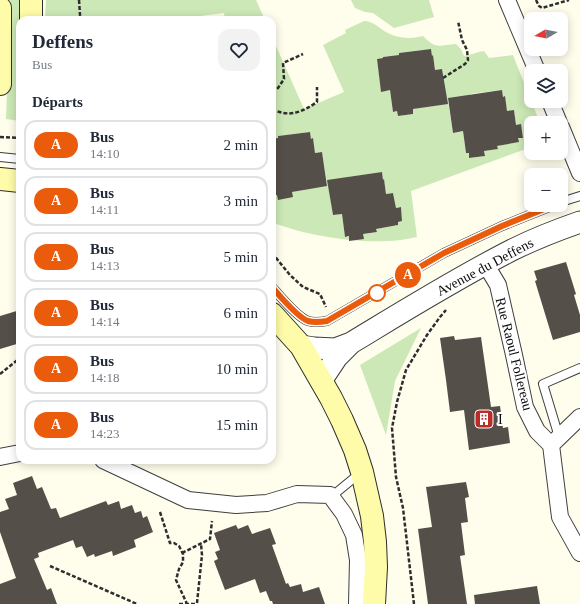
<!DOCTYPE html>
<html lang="fr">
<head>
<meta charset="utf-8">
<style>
	:root { --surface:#fff; --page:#f2f2f3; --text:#1f2937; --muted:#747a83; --line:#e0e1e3 }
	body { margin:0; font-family:"Times New Roman",serif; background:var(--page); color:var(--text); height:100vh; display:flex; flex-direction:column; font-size:15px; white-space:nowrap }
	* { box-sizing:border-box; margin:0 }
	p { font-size:13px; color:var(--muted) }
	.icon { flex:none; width:22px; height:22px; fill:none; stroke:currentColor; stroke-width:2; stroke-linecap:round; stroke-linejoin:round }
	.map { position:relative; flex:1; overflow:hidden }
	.sheet { position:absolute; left:16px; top:16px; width:260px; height:448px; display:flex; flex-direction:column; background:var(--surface); border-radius:12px; box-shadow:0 2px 10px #0003 }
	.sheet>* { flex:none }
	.badge { padding:0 8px; border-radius:13px; font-size:14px; line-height:26px }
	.needle { width:26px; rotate:260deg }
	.tools { position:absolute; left:524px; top:12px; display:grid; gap:8px }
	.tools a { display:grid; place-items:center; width:44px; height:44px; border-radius:8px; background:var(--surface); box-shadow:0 2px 10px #0003; font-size:20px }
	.map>.badge { position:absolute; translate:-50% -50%; box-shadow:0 0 0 2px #fff }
	h2 { padding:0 16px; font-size:15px; line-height:36px }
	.round { display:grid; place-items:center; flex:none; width:42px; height:42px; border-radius:12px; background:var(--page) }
	.overview { display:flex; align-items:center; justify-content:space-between; height:68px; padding:0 16px }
	h1 { font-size:19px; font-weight:700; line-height:30px }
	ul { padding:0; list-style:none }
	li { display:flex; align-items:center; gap:12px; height:50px; margin:0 8px 6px; padding:0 8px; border:2px solid var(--line); border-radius:12px }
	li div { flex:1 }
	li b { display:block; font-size:15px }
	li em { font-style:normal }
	li .badge { min-width:44px; font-weight:700; text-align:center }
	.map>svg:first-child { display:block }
</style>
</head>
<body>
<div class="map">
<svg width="580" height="604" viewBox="0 0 580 604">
	<rect width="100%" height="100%" fill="#fffdec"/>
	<!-- green -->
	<path fill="#cce8b6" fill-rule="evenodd" d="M10 0H24L20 20V121L6 119Z
		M46 0H256L265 20H225L224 13 192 17V19L188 20H45Z
		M351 0H429L434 17 394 28 373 13 365 12 355 8Z
		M364 21C373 21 379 28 386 32 398 39 410 39 423 36 437 50 438 45 456 44L461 49 464 56C471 55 477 52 484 51L489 58 513 55 540 123H531V147L411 191 417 237C407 239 397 241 387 241 354 243 303 235 272 222V188L292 192 304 190V188L327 184 322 152 315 153 313 139H311L310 132 278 136 279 138 272 139V37L304 109 344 92 323 45 346 33 345 30ZM431 49 432 56H433L435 70 430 71 442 69 443 78 425 107 413 109V114L398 116 397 111 393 112 390 90 381 91 377 59 383 58V57L399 55V53ZM502 90 503 97 504 96 507 111 514 110 516 125H521L523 137 518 138V142L497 146V149L484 151 485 156 470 158 469 153H466L463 131 453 133 448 101 470 96V94ZM382 172 383 180H384L386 194 393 193 396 208 401 207 402 221 398 222V225L376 229 377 232 345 237 342 214 333 215 328 184 349 177Z
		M421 328 395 381 386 435 360 365Z"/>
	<!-- building -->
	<path fill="#554f49" d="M431 49 432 56 433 55 435 70 442 69 448 104 413 109V114L398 116 397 111 393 112 390 90 381 92 377 59 383 58V57L399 55V53Z
		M502 90 503 97 505 96 507 111 514 110 516 125 521 124 523 138H518L519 142 497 146 498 149 484 151 485 156 469 158V153H466L463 131 453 133 448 98Z
		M310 132 311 139 313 138 315 153 322 152 327 186 292 192 293 197 278 200 277 195 273 196 272 188V139L278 138V136Z
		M382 172 383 180 384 179 386 194 393 193 396 208 401 207 402 221 398 222V225L376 229 377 232 363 234 364 239 349 241V236L345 237 342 214 333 215 327 180Z
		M566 262 576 294 574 295 580 315V332L553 340 535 281 537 280 534 271Z
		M20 310V343L0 349V316Z
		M454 336 455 340 481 337 491 407 500 406 503 428 508 427 510 443 469 450 464 410 450 412 446 380 440 338Z
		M32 476 37 489 42 487 51 509 56 508 60 518 106 501 108 505 119 501 121 509 132 505 135 513 141 511 143 518 147 516 153 532 134 540 136 547 113 556 112 551 95 557 94 554 87 557 82 546 76 548 73 540 38 553 39 557 34 559 47 590 51 588 57 604H0V584L16 578 0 532V512L9 509 5 499 17 495 13 483Z
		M466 482 469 497 465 498 468 522 461 523 465 555 460 556 467 604H428L418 529 432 527 426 487Z
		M236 525 238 529 248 525 252 534 270 528 276 544 272 545 286 584 288 583 290 587 301 584 303 592 319 587 325 604H273L272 601H270L266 591 260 593 255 579 225 590 214 561 218 559 215 552 220 550 214 533Z
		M537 586 540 604H475L474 595Z"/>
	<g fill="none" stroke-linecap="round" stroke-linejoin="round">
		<!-- service casing -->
		<g stroke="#3f3f3f" stroke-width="10">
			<path id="service" d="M0 157 20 159
				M561 202 580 196
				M272 287C280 296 297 317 308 321 315 323 321 322 327 321L444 253 502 226 554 205
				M559 437 543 384 580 368
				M330 495 337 492 360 473"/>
		</g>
		<!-- minor casing -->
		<g stroke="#3f3f3f" stroke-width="18">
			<path id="minor" d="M507 0 537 71
				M550 101 559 123
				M561 127 580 173
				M486 265 498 285 514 355 525 407 537 431 551 445 560 517 580 553
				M551 445 580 417
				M0 457 20 453
				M103 460 188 500 236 505 267 503 297 494 330 495 344 514 354 535 358 560 357 604"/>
		</g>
		<!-- tertiary casing -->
		<g stroke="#3f3f3f" stroke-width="23">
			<path id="tertiary" d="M301 346 314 348 335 349 351 343C404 311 457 278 512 250 534 239 557 230 580 222
				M321 381 337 357 351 343"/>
		</g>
		<!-- secondary casing -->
		<g stroke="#2e2e2e" stroke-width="24">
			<path id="secondary" d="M0 8V84
				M31 20V0
				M0 179 20 181
				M272 314 301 346 331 398 342 420 355 450 362 472 372 516 375 542 376 567 374 604"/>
		</g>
		<!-- path -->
		<path stroke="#2e2e2e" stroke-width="2.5" stroke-dasharray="4 2" stroke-linecap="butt" d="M79 0 80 15 82 20
			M536 0 539 6 542 8 569 0
			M443 78 465 64 468 60 467 50 462 40 458 21
			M272 92 278 88 284 79 283 63 303 54
			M272 109C290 118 302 112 317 102V87
			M0 137 20 138
			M272 253 290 275 303 287 320 294 326 307
			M0 374 20 358
			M160 512 170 543H174L179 546 183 554V562L179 569 176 580 187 604
			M182 553 210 539 212 521
			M50 566 137 604
			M197 603 202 555 201 544
			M179 604H197
			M414 604 403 508 396 477 392 428 397 402 406 370 427 335 440 317 446 310"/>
		<!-- service -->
		<use href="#service" stroke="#fff" stroke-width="8"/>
		<!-- minor -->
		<use href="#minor" stroke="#fff" stroke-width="16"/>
		<!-- tertiary -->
		<use href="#tertiary" stroke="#fff" stroke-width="21"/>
		<!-- secondary -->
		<use href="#secondary" stroke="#fefca8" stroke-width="22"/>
	</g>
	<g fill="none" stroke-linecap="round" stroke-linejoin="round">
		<!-- line casing -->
		<g stroke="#fff" stroke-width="9">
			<path id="line" d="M272 287C280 296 297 317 308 321 315 323 321 322 327 321L444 253 502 226 554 205"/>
		</g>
		<!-- line -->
		<use href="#line" stroke="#ea5b0b" stroke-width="6"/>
	</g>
	<!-- icons -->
	<defs>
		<g id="building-square" transform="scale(1)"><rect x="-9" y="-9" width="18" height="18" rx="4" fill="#ba2d27" stroke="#fff"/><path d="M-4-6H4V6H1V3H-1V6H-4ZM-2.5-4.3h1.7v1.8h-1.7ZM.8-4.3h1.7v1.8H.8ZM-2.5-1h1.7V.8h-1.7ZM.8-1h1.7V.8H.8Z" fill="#fff"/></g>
	</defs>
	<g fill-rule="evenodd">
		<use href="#building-square" x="484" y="419"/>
	</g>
	<!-- markers -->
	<circle fill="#fff" stroke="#ea5b0b" stroke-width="2" cx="377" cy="293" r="8"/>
	<g text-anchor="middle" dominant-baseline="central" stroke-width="4" stroke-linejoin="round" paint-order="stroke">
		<!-- street labels -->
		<g font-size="14" fill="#0c0c0c" stroke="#fff">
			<text transform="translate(485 267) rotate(-28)">Avenue du Deffens</text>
			<text transform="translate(514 354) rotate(76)">Rue Raoul Follereau</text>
		</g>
		<!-- poi labels -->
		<g font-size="14" fill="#0c0c0c" stroke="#fff" text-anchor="start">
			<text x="498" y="419">I</text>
		</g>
	</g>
</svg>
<div class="tools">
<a><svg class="needle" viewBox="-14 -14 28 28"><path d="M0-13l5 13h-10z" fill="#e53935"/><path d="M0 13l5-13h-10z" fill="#747a83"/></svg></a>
<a><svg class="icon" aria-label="layers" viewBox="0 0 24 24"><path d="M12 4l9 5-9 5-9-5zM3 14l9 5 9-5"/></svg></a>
<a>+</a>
<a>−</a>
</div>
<b class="badge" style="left:408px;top:275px;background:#ea5b0b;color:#fff">A</b>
<section class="sheet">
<div class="overview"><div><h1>Deffens</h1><p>Bus</p></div><a class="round"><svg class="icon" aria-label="heart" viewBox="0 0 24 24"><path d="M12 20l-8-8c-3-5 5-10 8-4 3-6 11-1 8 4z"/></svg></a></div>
<h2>Départs</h2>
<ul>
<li><span class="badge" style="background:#ea5b0b;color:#fff">A</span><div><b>Bus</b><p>14:10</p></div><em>2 min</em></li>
<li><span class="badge" style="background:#ea5b0b;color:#fff">A</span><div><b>Bus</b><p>14:11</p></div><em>3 min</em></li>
<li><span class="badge" style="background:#ea5b0b;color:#fff">A</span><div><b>Bus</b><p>14:13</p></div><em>5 min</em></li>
<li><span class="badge" style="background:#ea5b0b;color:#fff">A</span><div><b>Bus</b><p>14:14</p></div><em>6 min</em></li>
<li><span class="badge" style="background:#ea5b0b;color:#fff">A</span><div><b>Bus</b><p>14:18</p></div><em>10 min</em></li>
<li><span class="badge" style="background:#ea5b0b;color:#fff">A</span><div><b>Bus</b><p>14:23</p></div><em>15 min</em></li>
</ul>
</section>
</div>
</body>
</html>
